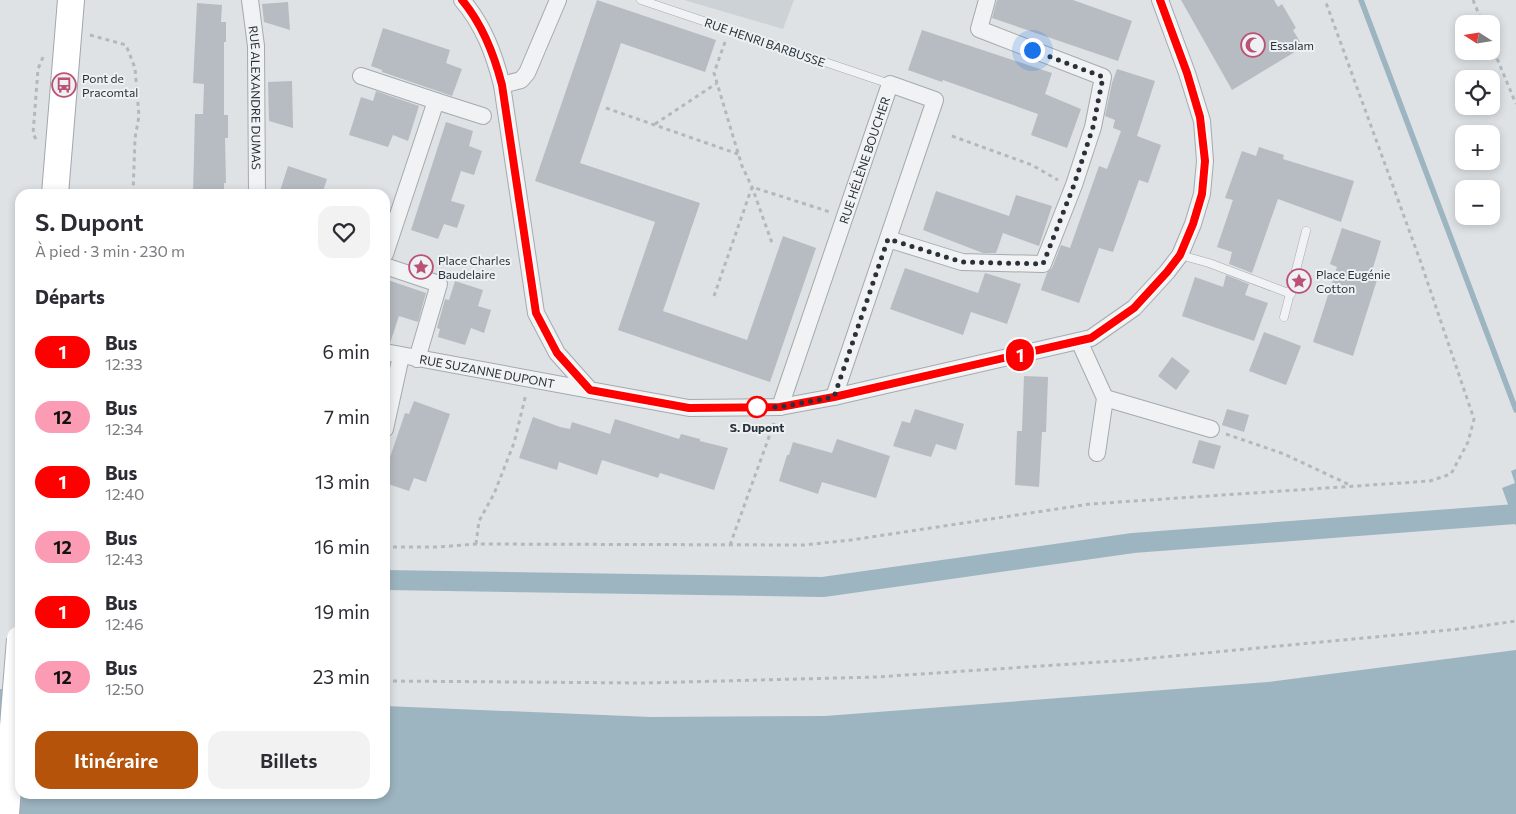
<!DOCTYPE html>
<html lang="fr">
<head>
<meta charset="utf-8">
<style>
	:root { --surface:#fff; --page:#f2f2f3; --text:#2b2b33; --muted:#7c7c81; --accent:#b45309 }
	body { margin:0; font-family:Commissioner,sans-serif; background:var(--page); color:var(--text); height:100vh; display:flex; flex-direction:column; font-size:19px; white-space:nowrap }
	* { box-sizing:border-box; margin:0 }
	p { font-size:16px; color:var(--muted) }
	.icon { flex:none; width:28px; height:28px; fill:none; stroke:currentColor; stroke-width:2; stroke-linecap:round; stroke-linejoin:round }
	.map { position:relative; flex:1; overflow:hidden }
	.drawer { position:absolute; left:15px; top:189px; width:375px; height:610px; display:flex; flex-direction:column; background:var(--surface); border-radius:15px; box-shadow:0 2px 8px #0003 }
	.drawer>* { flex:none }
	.badge { padding:0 10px; border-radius:16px; font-size:18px; line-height:32px }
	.needle { width:32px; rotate:282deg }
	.controls { position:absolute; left:1455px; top:15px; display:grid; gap:10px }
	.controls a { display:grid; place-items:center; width:45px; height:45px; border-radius:10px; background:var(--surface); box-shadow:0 2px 8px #0003; font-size:25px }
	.you { position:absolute; width:25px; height:25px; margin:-12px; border:4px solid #fff; border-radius:50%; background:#1a73e8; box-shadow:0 0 0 8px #1a73e833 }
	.map>.badge { position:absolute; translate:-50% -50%; box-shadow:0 0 0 2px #fff }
	h2 { padding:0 20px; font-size:19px; line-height:45px }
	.round { display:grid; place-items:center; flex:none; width:52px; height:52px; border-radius:15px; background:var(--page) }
	.headline { display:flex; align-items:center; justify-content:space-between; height:85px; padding:0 20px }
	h1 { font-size:24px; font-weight:600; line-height:38px }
	.primary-button { display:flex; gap:10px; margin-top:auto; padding:10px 20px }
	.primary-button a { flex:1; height:58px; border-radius:15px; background:var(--accent); color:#fff; font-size:20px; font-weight:600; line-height:58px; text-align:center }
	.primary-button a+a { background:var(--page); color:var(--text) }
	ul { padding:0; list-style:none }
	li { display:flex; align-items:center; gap:15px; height:65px; padding:0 20px }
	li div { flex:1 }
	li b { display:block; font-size:19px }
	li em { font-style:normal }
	li .badge { min-width:55px; font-weight:700; text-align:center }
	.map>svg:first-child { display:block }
</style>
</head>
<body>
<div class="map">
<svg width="1516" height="814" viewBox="0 0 1516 814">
	<rect width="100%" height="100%" fill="#dee2e5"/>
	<!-- built -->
	<path fill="#ccd2d6" d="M684 0H794L783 29Z"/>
	<!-- water -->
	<path fill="#9db5c1" d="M1516 469V526L1502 488 1515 483 1511 471Z
		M1516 650V814H0V689L20 690V794H385V706L651 717 825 716 1268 682Z"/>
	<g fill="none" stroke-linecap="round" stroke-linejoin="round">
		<!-- stream -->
		<path stroke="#9db5c1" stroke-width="5.5" d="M1361 0 1516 410"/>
		<!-- canal -->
		<path stroke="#9db5c1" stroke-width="20" d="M385 580 823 587 1133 543 1516 514"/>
	</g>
	<!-- building -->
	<path fill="#b6bcc1" d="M597 0 716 40 705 72 621 43 580 163 700 203 663 311 747 340 783 236 816 248 770 382 618 330 655 222 535 181Z
		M997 0H1073L1132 21 1118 61 992 18Z
		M1181 0H1274L1278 7 1282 4 1296 28 1293 30 1303 47 1232 90Z
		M288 2 290 30 264 22 262 4Z
		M197 3 222 5 221 22H226V42H224V115H228V138H225L226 183H224V192H221V194H193L195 114H203L204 84 193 83Z
		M383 28 450 50 446 63 462 69 452 96 382 72V70L371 66Z
		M922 30 1052 73 1045 94 1081 109 1067 148 1031 135 1038 114 943 80 942 82 908 70Z
		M1117 69 1155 81 1137 136 1161 145 1148 183 1139 180 1113 252 1099 248 1079 303 1041 290 1047 273 1052 268 1061 245 1070 248 1099 166 1107 169 1116 145 1121 131 1113 128 1115 120 1105 116 1112 83Z
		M292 81 293 128 269 121 268 82Z
		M376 91 419 106 408 141 393 135 388 147 349 135 361 97 373 101Z
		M446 122 473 131 469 146 482 151 474 175 461 171 451 201 465 205 457 228 444 224 438 239 411 230Z
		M1259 147 1284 155 1283 159 1354 181 1341 222 1278 199 1252 273 1229 264 1232 252 1217 247 1233 200 1225 198 1242 151 1256 156Z
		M288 166 327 179 322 194H279Z
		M936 191 1009 216 1016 195 1052 206 1039 246 1003 233 996 253H983L923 230Z
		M1342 228 1381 241 1370 278 1377 280 1353 356 1313 342 1337 267 1330 264Z
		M905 268 978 293 985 273 1021 284 1007 324 971 312 963 335 890 309Z
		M1226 275 1249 284 1245 295 1268 303 1254 341 1182 316 1195 277 1223 287Z
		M385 279 426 293 418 322 399 316 390 343 385 342Z
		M455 281 483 290 478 306 491 310 484 333 471 328 465 345 438 337 440 329 437 328 445 299 449 300Z
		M1264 332 1301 346 1286 385 1249 371Z
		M1172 357 1190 371 1176 390 1158 376Z
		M1024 376 1048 377 1046 432H1042L1039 487 1015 485 1017 431H1022Z
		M414 401 450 414 426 482 414 478 409 491 385 483V472L405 413 409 414Z
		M915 409 964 424 956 450 936 444 931 457 893 446 902 421 910 423Z
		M1227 409 1249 415 1244 432 1222 425Z
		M533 417 560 427 570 429 572 422 610 434 615 419 679 439 681 434 700 439V441L728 448 714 490 660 473 658 478 602 460 597 475 559 462 557 470 519 458Z
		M837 439 890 456 876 498 822 482 818 494 779 481 787 455H789L793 442 832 453Z
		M1199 440 1221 446 1214 469 1192 463Z"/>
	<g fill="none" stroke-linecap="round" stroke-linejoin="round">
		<!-- lane casing -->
		<g stroke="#a4aaae" stroke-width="9">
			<path id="lane" d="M641 0 890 84
				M1180 255 1209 263 1291 294
				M1284 317 1306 231"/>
		</g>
		<!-- street casing -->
		<g stroke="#a4aaae" stroke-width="18">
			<g id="street">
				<path id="s1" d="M250 0 256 46 257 194"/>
				<path d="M462 0C484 26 494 54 502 85L536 313 557 353 590 390 689 408 780 407 834 397 1091 338 1134 308 1167 272 1180 255 1193 224 1202 194 1205 161 1202 121 1187 73 1160 0"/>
				<path d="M361 76 436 101 385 254"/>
				<path d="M502 85 521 80 527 73 558 0"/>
				<path d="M436 101 483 116"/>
				<path d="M888 239 962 262 1043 264 1074 185 1093 127 1103 77 979 29 987 0"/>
				<path d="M385 266 439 284 417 359"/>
				<path d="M1079 341 1105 398 1097 453"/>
				<path id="s2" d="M385 352 590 390"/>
				<path d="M1105 398 1211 429"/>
				<path id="s3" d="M780 407 890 84 935 100 834 397"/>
				<path d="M385 429 401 356"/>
			</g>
		</g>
		<!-- primary casing -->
		<g stroke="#9fa8b0" stroke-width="28">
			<path id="primary" d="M55 194 71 0"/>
		</g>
		<!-- path -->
		<path stroke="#b4b8bc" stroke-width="3" stroke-dasharray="4 4" stroke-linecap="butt" d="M1473 0 1483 24
			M90 35 126 45 135 68 139 116 135 138 133 194
			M725 42 714 73 742 166 752 187 772 243
			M1491 44 1516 104
			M606 108 738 154
			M655 124 717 83
			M952 136 1032 165 1058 180
			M36 139 33 134 38 69 43 57
			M714 296 752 187 830 212
			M1226 434 1284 454 1352 486
			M476 544 479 521 494 494 514 443 526 394
			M730 545 774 423
			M385 547H438L476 544 804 545 851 540 1090 504 1430 481 1451 474 1468 442 1474 419 1420 260 1325 0
			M385 681 644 683 876 677 1131 660 1460 629 1516 621"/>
		<!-- lane -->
		<use href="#lane" stroke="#f0f2f4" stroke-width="8"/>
		<!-- street -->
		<use href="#street" stroke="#f0f2f4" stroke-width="16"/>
		<!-- primary -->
		<use href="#primary" stroke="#fff" stroke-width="26"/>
		<!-- primary-bridge casing -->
		<g stroke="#9fa8b0" stroke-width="28" stroke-linecap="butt">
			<path id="primary-bridge" d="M6 814 20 639"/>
		</g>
		<!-- primary-bridge -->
		<use href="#primary-bridge" stroke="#fff" stroke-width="26"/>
	</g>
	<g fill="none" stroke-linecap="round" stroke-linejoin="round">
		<!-- line casing -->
		<g stroke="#fff" stroke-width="11">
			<path id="line" d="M462 0C483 25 494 54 502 85L536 313 557 353 590 390 689 408 780 407 834 397 1091 338 1134 308 1167 272 1180 255 1193 224 1202 194 1205 161 1200 117 1187 73 1160 0"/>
		</g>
		<!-- line -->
		<use href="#line" stroke="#f00" stroke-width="8"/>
		<!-- walk -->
		<path stroke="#29323a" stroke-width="5" stroke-dasharray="0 9" d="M757 407H780L834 397 888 239 962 262 1043 264 1074 185 1093 127 1103 77 1032 50"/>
	</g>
	<!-- icons -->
	<defs>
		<g id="mosque-ring" transform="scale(1.25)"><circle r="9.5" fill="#edf1f3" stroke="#bc5173" stroke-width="1.5"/><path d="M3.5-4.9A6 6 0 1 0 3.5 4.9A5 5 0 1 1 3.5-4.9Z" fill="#bc5173"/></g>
		<g id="bus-ring" transform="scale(1.25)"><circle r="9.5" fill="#edf1f3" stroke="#bc5173" stroke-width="1.5"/><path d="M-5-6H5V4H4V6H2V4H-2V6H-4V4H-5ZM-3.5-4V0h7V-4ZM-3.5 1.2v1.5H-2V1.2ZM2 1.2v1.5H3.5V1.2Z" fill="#bc5173"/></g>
		<g id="sight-ring" transform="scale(1.25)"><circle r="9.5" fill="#edf1f3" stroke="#bc5173" stroke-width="1.5"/><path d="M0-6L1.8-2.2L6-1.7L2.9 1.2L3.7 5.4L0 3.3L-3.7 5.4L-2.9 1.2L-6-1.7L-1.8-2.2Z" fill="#bc5173"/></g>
	</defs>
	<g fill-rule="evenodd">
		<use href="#mosque-ring" x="1253" y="45"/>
		<use href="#bus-ring" x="64" y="85"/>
		<use href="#sight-ring" x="421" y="267"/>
		<use href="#sight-ring" x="1299" y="281"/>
	</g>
	<!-- markers -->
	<circle fill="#fff" stroke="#f00" stroke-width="2.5" cx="757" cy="407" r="10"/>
	<g text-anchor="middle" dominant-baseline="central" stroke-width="4" stroke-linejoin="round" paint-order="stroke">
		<!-- street labels -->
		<g font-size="12" fill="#29323a" stroke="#edf1f3">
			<text transform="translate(765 42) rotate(19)">RUE HENRI BARBUSSE</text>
			<text stroke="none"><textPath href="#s1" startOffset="98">RUE ALEXANDRE DUMAS</textPath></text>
			<text stroke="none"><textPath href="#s3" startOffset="261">RUE HÉLÈNE BOUCHER</textPath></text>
			<text stroke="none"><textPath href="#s2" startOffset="104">RUE SUZANNE DUPONT</textPath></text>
		</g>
		<!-- poi labels -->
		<g font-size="12" fill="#29323a" stroke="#edf1f3" text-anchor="start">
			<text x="1270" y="45">Essalam</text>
			<text x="82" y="78">Pont de<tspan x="82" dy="14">Pracomtal</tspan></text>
			<text x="438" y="260">Place Charles<tspan x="438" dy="14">Baudelaire</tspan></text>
			<text x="1316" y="274">Place Eugénie<tspan x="1316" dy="14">Cotton</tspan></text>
		</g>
		<!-- stop labels -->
		<g font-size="12" font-weight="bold" fill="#29323a" stroke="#edf1f3">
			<text x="757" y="427">S. Dupont</text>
		</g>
	</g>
</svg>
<div class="controls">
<a><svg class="needle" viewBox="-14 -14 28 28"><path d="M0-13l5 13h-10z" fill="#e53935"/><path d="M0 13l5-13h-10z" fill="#7c7c81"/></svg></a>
<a><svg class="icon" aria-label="locate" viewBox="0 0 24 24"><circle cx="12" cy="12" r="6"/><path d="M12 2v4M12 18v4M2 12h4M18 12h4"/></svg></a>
<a>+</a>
<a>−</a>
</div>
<div class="you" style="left:1032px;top:50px"></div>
<b class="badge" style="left:1020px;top:355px;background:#f00;color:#fff">1</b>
<section class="drawer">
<div class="headline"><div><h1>S. Dupont</h1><p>À pied · 3 min · 230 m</p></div><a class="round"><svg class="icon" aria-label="heart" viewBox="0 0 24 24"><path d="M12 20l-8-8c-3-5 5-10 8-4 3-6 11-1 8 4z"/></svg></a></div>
<h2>Départs</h2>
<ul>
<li><span class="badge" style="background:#f00;color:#fff">1</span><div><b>Bus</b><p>12:33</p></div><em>6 min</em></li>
<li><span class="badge" style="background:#fb9bb4;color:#111">12</span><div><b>Bus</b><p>12:34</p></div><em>7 min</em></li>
<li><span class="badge" style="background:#f00;color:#fff">1</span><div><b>Bus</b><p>12:40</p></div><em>13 min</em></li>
<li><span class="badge" style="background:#fb9bb4;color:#111">12</span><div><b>Bus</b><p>12:43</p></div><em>16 min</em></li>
<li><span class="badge" style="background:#f00;color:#fff">1</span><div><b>Bus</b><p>12:46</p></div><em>19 min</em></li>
<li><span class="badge" style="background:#fb9bb4;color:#111">12</span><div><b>Bus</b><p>12:50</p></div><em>23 min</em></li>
</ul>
<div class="primary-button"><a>Itinéraire</a><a>Billets</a></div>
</section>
</div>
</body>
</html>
